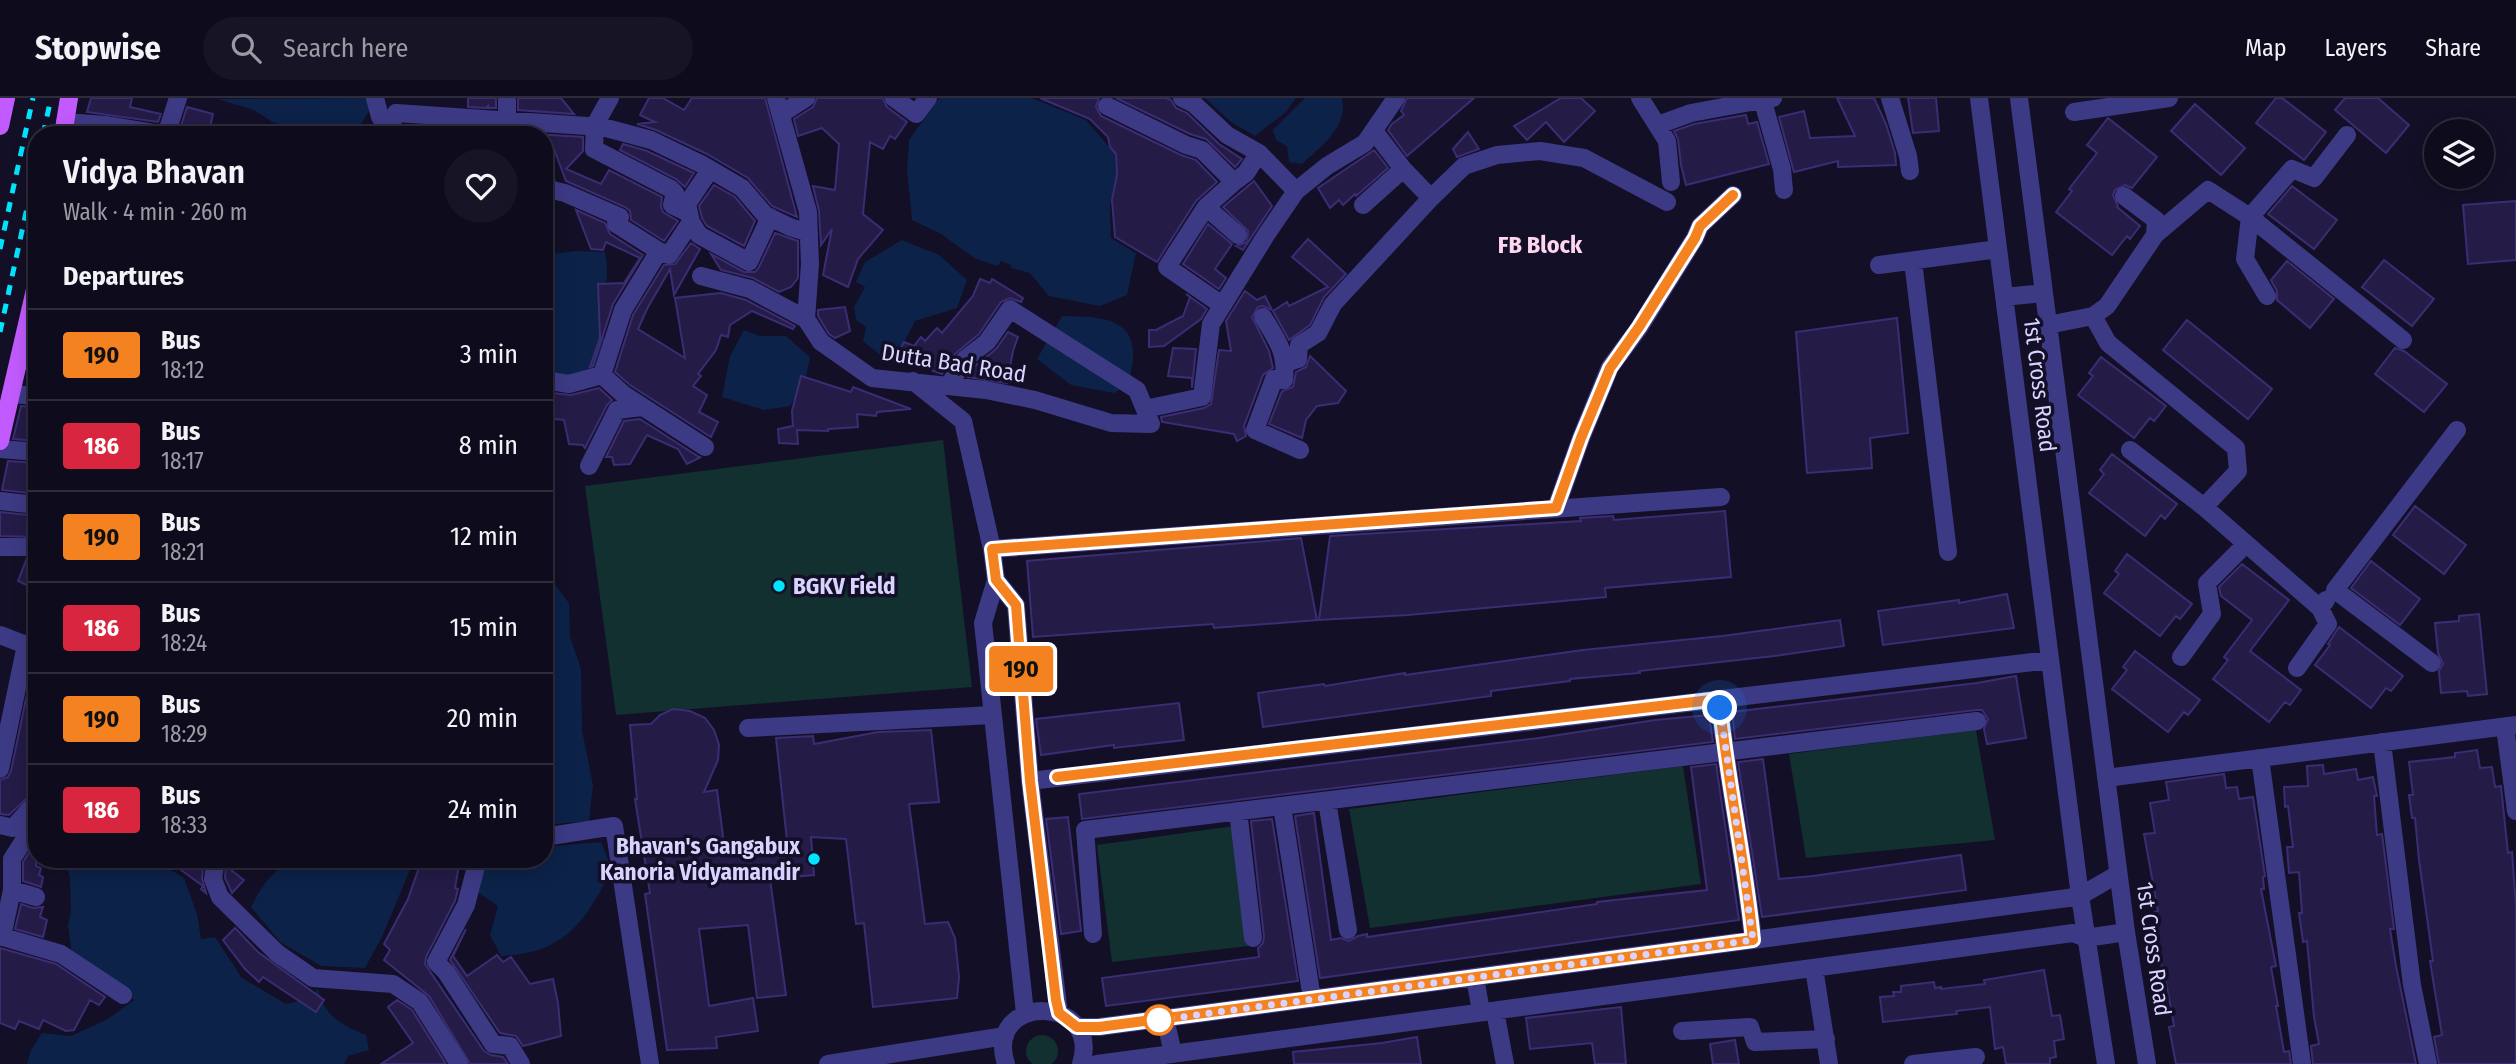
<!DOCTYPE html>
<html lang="en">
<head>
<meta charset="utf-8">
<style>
	:root { --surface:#0e0b1c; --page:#171425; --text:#f1f3f6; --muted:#9b9ba3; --line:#2e2b3b }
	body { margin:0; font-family:"Fira Sans Condensed",sans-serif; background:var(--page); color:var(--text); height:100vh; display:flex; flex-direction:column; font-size:26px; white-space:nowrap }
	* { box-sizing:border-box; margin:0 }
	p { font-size:23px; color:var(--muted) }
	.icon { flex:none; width:38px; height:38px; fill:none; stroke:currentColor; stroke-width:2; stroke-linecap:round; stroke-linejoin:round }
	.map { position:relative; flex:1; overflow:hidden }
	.sheet { position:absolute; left:28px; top:28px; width:525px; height:742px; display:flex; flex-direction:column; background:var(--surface); border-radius:28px; box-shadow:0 4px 18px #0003,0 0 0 2px var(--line) }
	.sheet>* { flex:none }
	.badge { padding:0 14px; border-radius:5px; font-size:24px; line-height:46px }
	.fabs { position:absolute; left:2424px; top:21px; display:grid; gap:14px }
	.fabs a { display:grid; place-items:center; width:70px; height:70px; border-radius:50%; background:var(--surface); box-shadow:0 4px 18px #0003,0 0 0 2px var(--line); font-size:35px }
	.you { position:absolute; width:35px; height:35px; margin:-18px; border:5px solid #fff; border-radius:50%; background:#1a73e8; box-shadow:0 0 0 10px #1a73e833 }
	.map>.badge { position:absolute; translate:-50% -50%; box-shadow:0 0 0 4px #fff }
	h2 { padding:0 35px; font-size:26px; line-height:63px }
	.round { display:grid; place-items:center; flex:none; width:74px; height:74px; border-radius:37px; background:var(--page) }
	.overview { display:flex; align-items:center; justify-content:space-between; height:119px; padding:0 35px }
	h1 { font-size:33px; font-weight:600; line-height:52px }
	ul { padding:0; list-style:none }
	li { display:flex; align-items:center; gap:21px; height:91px; padding:0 35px; border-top:2px solid var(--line) }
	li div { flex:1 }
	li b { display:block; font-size:26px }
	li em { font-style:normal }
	li .badge { min-width:77px; font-weight:700; text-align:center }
	header { display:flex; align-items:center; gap:42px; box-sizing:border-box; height:98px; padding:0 35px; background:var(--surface); border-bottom:2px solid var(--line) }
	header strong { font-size:33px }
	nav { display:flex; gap:38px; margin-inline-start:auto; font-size:24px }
	.search { width:490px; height:63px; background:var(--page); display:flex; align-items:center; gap:18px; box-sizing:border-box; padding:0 24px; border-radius:38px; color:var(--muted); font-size:26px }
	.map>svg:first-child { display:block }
</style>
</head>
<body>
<header>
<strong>Stopwise</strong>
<div class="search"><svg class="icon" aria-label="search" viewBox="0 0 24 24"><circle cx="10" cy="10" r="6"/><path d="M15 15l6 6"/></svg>Search here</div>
<nav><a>Map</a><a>Layers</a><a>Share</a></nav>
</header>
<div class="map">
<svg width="2516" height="966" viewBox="0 0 2516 966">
	<rect width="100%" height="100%" fill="#130f26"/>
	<!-- green -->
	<path fill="#12302f" d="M943 342 972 589 616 617 585 388Z
		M1976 632 1995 742 1806 760 1789 656Z
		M1683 668 1701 786 1370 830 1349 711Z
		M1234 728 1248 848 1112 864 1097 747Z
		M1026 953a16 16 0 1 1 32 0a16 16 0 1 1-32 0Z"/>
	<!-- water -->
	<path fill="#0c2248" d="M374 0 375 4 357 32 337 28 320 36 274 25 254 12 217 1Z
		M939 0H1032L1086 22 1115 56 1116 76 1110 108 1111 140 1136 155 1127 197 1100 208 1049 198 1030 175 1011 170V167L1001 163 998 168 976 161 941 136 912 122 907 72 909 42Z
		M1205 0H1296L1286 14 1255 38 1231 24Z
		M1305 0H1342C1348 30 1321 48 1302 66L1289 64 1287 48 1276 42 1273 32Z
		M902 142 939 157 967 182 957 210 915 223 896 260 889 264 863 243 866 229 856 222 854 209 865 189 856 184 865 164Z
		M576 153 605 154 607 169 604 244 594 275 544 281V157Z
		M1062 218C1089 219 1131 216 1133 253 1134 264 1130 276 1129 287L1114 295 1071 287 1037 261Z
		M744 232 760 238H786L810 259 805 284 790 308 764 312 722 299 730 258Z
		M556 488 569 505 570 539 581 571 582 632 593 687 589 723 544 727V493Z
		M601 744 612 771C585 824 566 855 501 858L490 837 498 808 476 793 479 775 491 761H544V749Z
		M64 761H154L184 780 197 816 201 841 215 839 242 880 286 906 311 900 318 891C323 917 343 928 366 937L369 952 348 958 344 966H27L31 952 42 935 71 938 108 921 134 902 106 879 72 857 68 827 71 814 70 779Z
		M300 761H412V767L382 839 365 870 321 868 280 844 251 809C264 785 272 770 300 761Z"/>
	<!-- building -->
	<path fill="#241b47" stroke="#3b2d73" stroke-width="2" d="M91 0H132L130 9 161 16 158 24 87 14Z
		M468 0H496V10H488V8L486 10 468 9Z
		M518 0H561L574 16 518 12Z
		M649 0H663L684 12 692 0H765L797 119 772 108 748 80 707 56 656 32 637 26 655 24 640 17Z
		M817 0H883L887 9 907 24 895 41 890 38 883 51 870 44 863 116 883 132 858 161 848 189 823 177 832 131 821 147 819 113 813 88 835 92 839 46 822 30 798 38 794 21 813 9Z
		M1040 0H1099L1096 9 1101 18 1181 57 1196 62 1217 84 1196 103 1157 164 1115 139 1112 102 1117 76 1116 56 1110 49 1108 39 1090 21Z
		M1116 0H1166L1171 2 1176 10 1187 15 1219 46 1242 61 1235 69 1206 41 1190 36Z
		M1407 0H1474L1407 58 1388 32 1392 26 1404 17 1401 13Z
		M1561 0H1581L1595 13 1564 44 1546 24 1527 42 1514 28Z
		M1837 0H1874L1886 26 1895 55 1896 67 1838 69V63L1794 74 1779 19 1804 13 1810 40 1855 38Z
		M1908 0H1936L1939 33 1913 35Z
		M2276 0H2282L2326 34 2304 62 2256 25Z
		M2345 0H2378L2409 27 2386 55 2335 12Z
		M2195 6 2245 50 2221 77 2171 33Z
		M187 9 213 16 210 29 217 31 216 37H178Z
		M1746 17 1748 26 1757 24 1769 66 1686 87 1681 67 1678 41 1674 33 1694 26Z
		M2108 20 2157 59 2132 90 2125 87 2115 92 2113 97 2118 108 2117 109 2140 128 2130 141 2127 138 2112 157 2056 114 2072 93 2069 91 2097 55 2087 47Z
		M403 27 484 32 483 37H399Z
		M489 33 583 39V53L566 71 601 86 609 72 662 99 661 109 663 114 678 123 664 143 631 122 630 113 625 109 566 83 551 43 544 44V37H489Z
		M1468 34 1479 51 1457 59 1453 51Z
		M623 46 647 53 694 75 685 89 676 81 620 52Z
		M1374 52 1388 70 1356 98 1355 96 1343 107 1339 102 1330 110 1318 90Z
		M1254 83 1272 108 1243 152 1236 148 1247 144 1248 133 1223 109Z
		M714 87 735 99 755 123 744 148 707 128 702 120 699 108Z
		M2292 88 2337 122 2314 151 2268 116Z
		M2516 103V162L2468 166 2463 107Z
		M576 112 605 125 610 136 643 157 613 206 593 268 590 269 600 240 598 186 624 185 640 160 606 144 603 152 591 151Z
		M1208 126 1232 146 1215 171 1226 180 1219 191 1183 166Z
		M775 135 798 143V180L791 189 779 194 753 180 721 172 711 156 744 174H755L759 169Z
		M1308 141 1346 176 1324 199 1310 227 1289 242 1273 213 1287 204 1289 208 1328 189 1292 159Z
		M691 145 700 151 674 197 670 171 647 211 638 231 685 260 675 200 721 195 746 202 795 228 793 231 752 213 730 227 728 239 721 237 716 252 698 276 701 278 693 288 707 297 699 314 718 324 711 339 630 287 615 274 633 217 664 167 675 166Z
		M2384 162 2434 201 2412 228 2362 189Z
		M2287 163 2334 201 2310 230 2277 202V193L2271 182Z
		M980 181 990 185 992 181 1023 200 1021 204 1010 200 1001 204 979 236 956 255 942 276 896 260 904 244 914 248 921 239 925 243 937 230 942 235 973 198Z
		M1245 193 1257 202 1265 198 1272 212 1263 208 1258 209 1252 219 1269 253 1273 270 1263 277 1244 328 1246 338 1237 343 1234 336 1162 324 1161 319 1204 310 1211 306 1219 252 1231 253 1226 223Z
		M1186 196 1207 211 1201 221 1164 248 1149 249V232H1156L1183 218 1190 199Z
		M845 209 850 233 835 240 829 236 818 218V212Z
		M1897 220 1908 335 1870 340 1872 370 1807 375 1796 234Z
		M2187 222 2272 291 2248 321 2163 252Z
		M1008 234 1018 239 1013 253 1007 285 968 279 974 269 996 251Z
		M1173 250 1196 251 1192 290V280L1168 278Z
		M2395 250 2404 253 2447 286 2424 314 2375 276Z
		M1310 258 1346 293 1338 305 1317 308 1306 322 1302 340 1269 326 1282 293 1293 289 1296 274 1306 269Z
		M2101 259 2166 308 2154 323 2150 320 2134 340 2078 297 2093 278 2089 275Z
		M801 278 851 294 853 289 911 311 877 314 876 318 857 316 858 329 828 331V333L797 332 798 346 779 345 778 331 793 328 792 313Z
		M599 290 612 302 607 307 585 350 583 347 569 346 564 322 544 320V294L571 297Z
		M21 308 37 309V343L13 341Z
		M640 321 699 359H701L687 366 678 351 647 337 630 366 614 367 612 359H606L624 323Z
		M2112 356 2177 406 2165 421 2161 417 2145 438 2089 395 2104 376 2100 372Z
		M8 363 37 365V396L2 392Z
		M2415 408 2466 447 2444 476 2393 437Z
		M1725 413 1731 479 1605 490 1606 499 1408 517 1319 522 1330 438 1581 423 1580 420 1613 418 1614 422Z
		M0 414 37 418V439L0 438Z
		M1301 440 1317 522 1214 530 1213 526 1033 539 1027 463Z
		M2127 456 2192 506 2180 521 2176 518 2160 538 2104 495 2119 476 2115 473Z
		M27 460 37 462V492L18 483Z
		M2371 463 2420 501 2400 527 2351 490Z
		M2242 466 2289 502 2250 553 2301 592 2290 607 2285 604 2269 624 2213 581 2228 562 2224 559 2252 522 2221 498 2219 489Z
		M2007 496 2014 530 1883 547 1878 513 1959 502V505Z
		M2479 516 2487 596 2468 598 2467 593 2441 595 2439 573 2443 566 2438 555 2435 525 2459 523V518Z
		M1840 522 1844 548 1774 558 1639 573 1640 575 1570 581V583L1491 593V598L1263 629 1258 595 1324 586 1325 588 1405 575V577L1583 552 1722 538Z
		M2339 529 2403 578 2391 593 2386 590 2371 610 2315 567 2330 547 2328 546Z
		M2135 553 2200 602 2188 617 2184 614 2168 634 2112 591 2127 572 2123 569Z
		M32 572 37 573V700L26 701 9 717 0 716V682L8 679 11 673Z
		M2016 578 2026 640 1987 646 1984 631 1988 621 1982 612H1976L1735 641 1732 614 1977 585Z
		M1179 605 1184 642 1114 650V647L1041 657 1036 621Z
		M673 611 690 613 705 620 714 632 719 647 718 662 704 694 717 692 724 746 787 743 776 640 813 638 814 646 878 634 931 632 939 704 909 706 925 826 948 824 955 840 959 879 957 900 873 909 864 825 856 826 846 741 811 739 814 777 770 781 786 897 757 900 748 827 699 831 709 908 753 900 758 933 716 939 717 950 667 952 645 796 650 795 635 701H637L630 627 651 626 660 617Z
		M1709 617 1713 644 1082 721 1079 696 1539 640 1655 622Z
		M2477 652 2480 670 2492 669 2495 689 2501 688 2508 755 2512 754 2516 809V966H2439L2434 939 2442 937 2430 863H2433L2419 762 2415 720H2412L2409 697H2413L2409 664 2455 659V655Z
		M1763 661 1779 781 1813 778 1961 757 1966 792 1762 819 1738 664Z
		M1716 666 1739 822 1320 880 1295 718 1314 715 1331 842 1341 840 1349 843 1358 838 1367 836V839L1597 806V804L1707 792 1691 669Z
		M2323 667 2324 676 2356 671 2358 682 2373 679 2377 698H2374L2377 737 2382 736 2394 831H2390L2396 868 2416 966H2313L2311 948 2319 946 2314 919 2307 843 2303 844 2299 815H2302L2299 774 2289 775 2287 749H2293L2288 708 2285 709 2284 689 2308 688 2307 668Z
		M2224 676 2226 690 2237 689 2239 701 2253 699 2265 778 2263 779 2264 791H2261L2276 868 2271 869 2278 908H2276L2284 954 2289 953 2291 966H2176L2169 929 2174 928 2165 878H2163L2154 814 2158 813 2144 736 2155 735 2150 705 2169 702 2166 684Z
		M1068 719 1081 833 1061 836 1046 721Z
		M1272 721 1298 883 1106 908 1102 880 1259 859 1258 850 1263 845 1264 839 1251 723Z
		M37 742 36 768 41 770 39 777 43 779 41 789 23 783V764Z
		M166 761H204L202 780 206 795 201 791 203 788Z
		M422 761H460L455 790 458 791 455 803 426 859 425 866 484 953 491 957 503 959 508 966H470L429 898 384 862 390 852 384 846 408 801Z
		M226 768 244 782 232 795 225 780Z
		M21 806 33 810 43 809 40 819 47 822 43 839 15 831Z
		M235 830 258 854 324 902 316 914 263 879 259 884 245 871 223 842Z
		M466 831 453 858 467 878 497 857 503 864 511 859 530 886 553 881 558 905 561 938 523 948 516 938 500 935 450 862Z
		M0 850 56 866 105 899 99 907 90 902 74 932 66 933 43 922 39 931 19 923 15 931 0 925Z
		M2044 872 2052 918 2060 917 2064 941 2054 943 2056 959 2050 960V966H2006L2003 949 1995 951 1990 909 1956 913 1957 916 1883 924 1880 899 1894 898 1893 894H1901V888L1934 884 1935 890 1941 889V891L1985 886 1984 882Z
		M397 902 412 912 446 966H381L413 945 388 909Z
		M1621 909 1626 966H1595L1592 945 1530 951 1526 920Z
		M1417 939 1421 966H1294L1293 954 1382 945Z
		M1735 942 1739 966H1713L1710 946Z"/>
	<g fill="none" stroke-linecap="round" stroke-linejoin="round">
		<!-- minor -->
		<path stroke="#3d3a85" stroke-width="18" d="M375 0 380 19 392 25
			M610 0 595 27 594 51 671 91 675 95 672 107 689 115
			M776 0 808 114 810 166 806 221 821 244 872 280 986 292 1035 302 1111 325 1151 326 1137 292 1010 211 987 244 965 261 949 287
			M894 0 916 16 928 0
			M1182 0 1194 6 1227 37 1259 55 1296 93
			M1640 0 1667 43 1671 84
			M1762 0 1782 71 1784 92
			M1890 0 1908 58 1910 73
			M1979 0 2080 798 2106 966
			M2019 0 2126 834 2147 966
			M1107 8 1186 47 1202 52 1234 84 1206 109
			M2074 14 2169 0
			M781 16 806 0
			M507 22V0
			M65 24 105 27 166 37 178 0
			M1658 27 1691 15 1773 0
			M387 37 396 15 587 28 595 27 651 42 701 66 742 90 765 117 790 129 809 135
			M544 71 548 91 565 95 620 119 616 126 659 153
			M710 72 687 106 691 124 699 137 749 164 770 119
			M1234 84 1246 75 1259 55
			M2124 98 2156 122 2155 137 2208 92 2250 119 2292 71 2314 80 2347 37
			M1431 100 1464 68 1497 57 1540 53 1584 60 1667 104
			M1363 107 1403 71
			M2250 119 2403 242
			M2250 119 2245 161 2267 198
			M2155 137 2107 208 2093 218 2108 245 2236 350 2238 373 2204 409
			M1913 163 1948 454
			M1879 167 1998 151
			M701 178 750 191 806 221
			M2004 199 2044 195
			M1222 207 1167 169 1206 109 1238 137
			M1263 219C1277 242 1287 254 1284 282L1274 281 1255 332 1300 352
			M2048 227 2093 218
			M1286 265 1298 261 1299 247 1318 235 1333 206 1431 100 1403 71 1374 33
			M602 277 623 296 705 349
			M544 282 569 286 602 277 623 212 659 153 669 157 691 124
			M913 283 963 323 992 451 996 482 983 525 1025 915
			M11 296 37 298
			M1145 311 1202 299 1211 226 1266 137 1296 93 1327 68 1365 45 1396 0
			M0 351 37 354
			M2130 352 2204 409 2320 510
			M589 368 617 312 642 309
			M0 403 37 407
			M1556 410 1581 340 1610 269 1639 230 1695 140 1700 128 1733 97
			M0 449H32L37 451
			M992 451 1721 399
			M996 482 1016 507 1030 683 1059 915
			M0 537 26 547 0 671
			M2181 559 2212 516 2207 485 2246 446
			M2432 565 2335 492 2457 332
			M2297 570 2328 526 2320 510 2326 502
			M1719 601C1727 682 1745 761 1753 842
			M2505 629 2516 713
			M748 630 992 617
			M2382 644 2412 887 2428 966
			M2260 660 2302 966
			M2106 680 2516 627
			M1030 683 2050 562
			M1327 703 1348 832
			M1282 708 1312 901
			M1238 713 1253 840
			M0 727 13 730 30 711 37 712
			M544 739 614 728 650 966
			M216 761 213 781 220 799 277 855 313 880 393 886 420 904 459 966
			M478 761 466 807 436 864 446 874 493 946 510 948 521 966
			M12 792 36 799
			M1093 836 1085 732 1977 623
			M0 838 61 856 123 897
			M2 839 12 792V761L26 739 19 723
			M1814 870 1829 966
			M1475 879 1481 914
			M1495 913 1505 966
			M1165 921 1173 955
			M1077 929H1099L2068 800 2080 798 2118 776
			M1682 933 1750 929 1755 944 1826 941
			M828 966 1005 938
			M1006 966C983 895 1103 896 1081 966
			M1097 966 2073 835 2086 840 2126 834
			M1913 966 1976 959"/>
		<!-- major -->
		<path stroke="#c25bff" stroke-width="18" d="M0 28 6 0
			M63 37 69 0
			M0 343 37 183"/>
		<!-- rail -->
		<path stroke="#00e5ff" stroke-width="5" stroke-dasharray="10 9" stroke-linecap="butt" d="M43 37 51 0
			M0 151 33 0
			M0 234 37 64"/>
	</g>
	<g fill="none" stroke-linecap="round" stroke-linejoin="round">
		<!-- line casing -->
		<g stroke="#fff" stroke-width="16">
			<path id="line" d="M1057 679 1719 601C1727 682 1745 761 1753 842L1099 929H1077L1059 915 1056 902 1030 683 1016 507 996 482 992 451 1556 410 1581 340 1610 270 1639 229 1695 140 1700 128 1733 97"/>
		</g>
		<!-- line -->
		<use href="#line" stroke="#f58220" stroke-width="10"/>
		<!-- walk -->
		<path stroke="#d9d4ff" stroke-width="7" stroke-dasharray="0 12.6" d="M1159 922 1753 842 1720 610"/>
	</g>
	<!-- markers -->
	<g fill="#00e5ff" stroke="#130f26" stroke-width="2.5">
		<circle cx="779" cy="488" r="7"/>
		<circle cx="814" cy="761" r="7"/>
	</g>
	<circle fill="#fff" stroke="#f58220" stroke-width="3.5" cx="1159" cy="922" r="14"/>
	<g text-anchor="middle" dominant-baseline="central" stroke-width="7" stroke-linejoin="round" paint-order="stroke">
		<!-- street labels -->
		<g font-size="23" fill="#d9d4ff" stroke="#130f26">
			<text transform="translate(954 265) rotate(9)">Dutta Bad Road</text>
			<text transform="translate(2040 287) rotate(83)">1st Cross Road</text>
			<text transform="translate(2154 851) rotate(82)">1st Cross Road</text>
		</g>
		<!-- poi labels -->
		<g font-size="23" font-weight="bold" fill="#d9d4ff" stroke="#130f26" text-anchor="start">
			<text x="793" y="488">BGKV Field</text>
			<text x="800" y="748" text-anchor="end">Bhavan's Gangabux<tspan x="800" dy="26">Kanoria Vidyamandir</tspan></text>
		</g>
		<!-- neighbourhood labels -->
		<g font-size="24" font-weight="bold" fill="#ffd6f0" stroke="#130f26">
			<text x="1540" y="147">FB Block</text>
		</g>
	</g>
</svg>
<div class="fabs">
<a><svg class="icon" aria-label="layers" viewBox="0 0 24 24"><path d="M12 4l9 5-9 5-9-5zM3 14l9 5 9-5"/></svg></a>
</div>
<div class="you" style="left:1720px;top:610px"></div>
<b class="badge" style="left:1021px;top:571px;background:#f58220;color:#111">190</b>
<section class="sheet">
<div class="overview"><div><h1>Vidya Bhavan</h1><p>Walk · 4 min · 260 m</p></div><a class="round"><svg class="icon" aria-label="heart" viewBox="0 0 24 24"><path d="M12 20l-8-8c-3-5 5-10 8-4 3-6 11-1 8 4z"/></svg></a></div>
<h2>Departures</h2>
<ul>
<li><span class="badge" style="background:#f58220;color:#111">190</span><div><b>Bus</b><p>18:12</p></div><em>3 min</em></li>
<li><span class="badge" style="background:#d7263d;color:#fff">186</span><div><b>Bus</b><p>18:17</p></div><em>8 min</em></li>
<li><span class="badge" style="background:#f58220;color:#111">190</span><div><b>Bus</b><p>18:21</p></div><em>12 min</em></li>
<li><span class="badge" style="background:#d7263d;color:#fff">186</span><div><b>Bus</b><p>18:24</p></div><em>15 min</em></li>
<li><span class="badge" style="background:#f58220;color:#111">190</span><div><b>Bus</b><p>18:29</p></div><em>20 min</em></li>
<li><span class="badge" style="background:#d7263d;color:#fff">186</span><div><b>Bus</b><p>18:33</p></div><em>24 min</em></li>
</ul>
</section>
</div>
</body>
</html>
